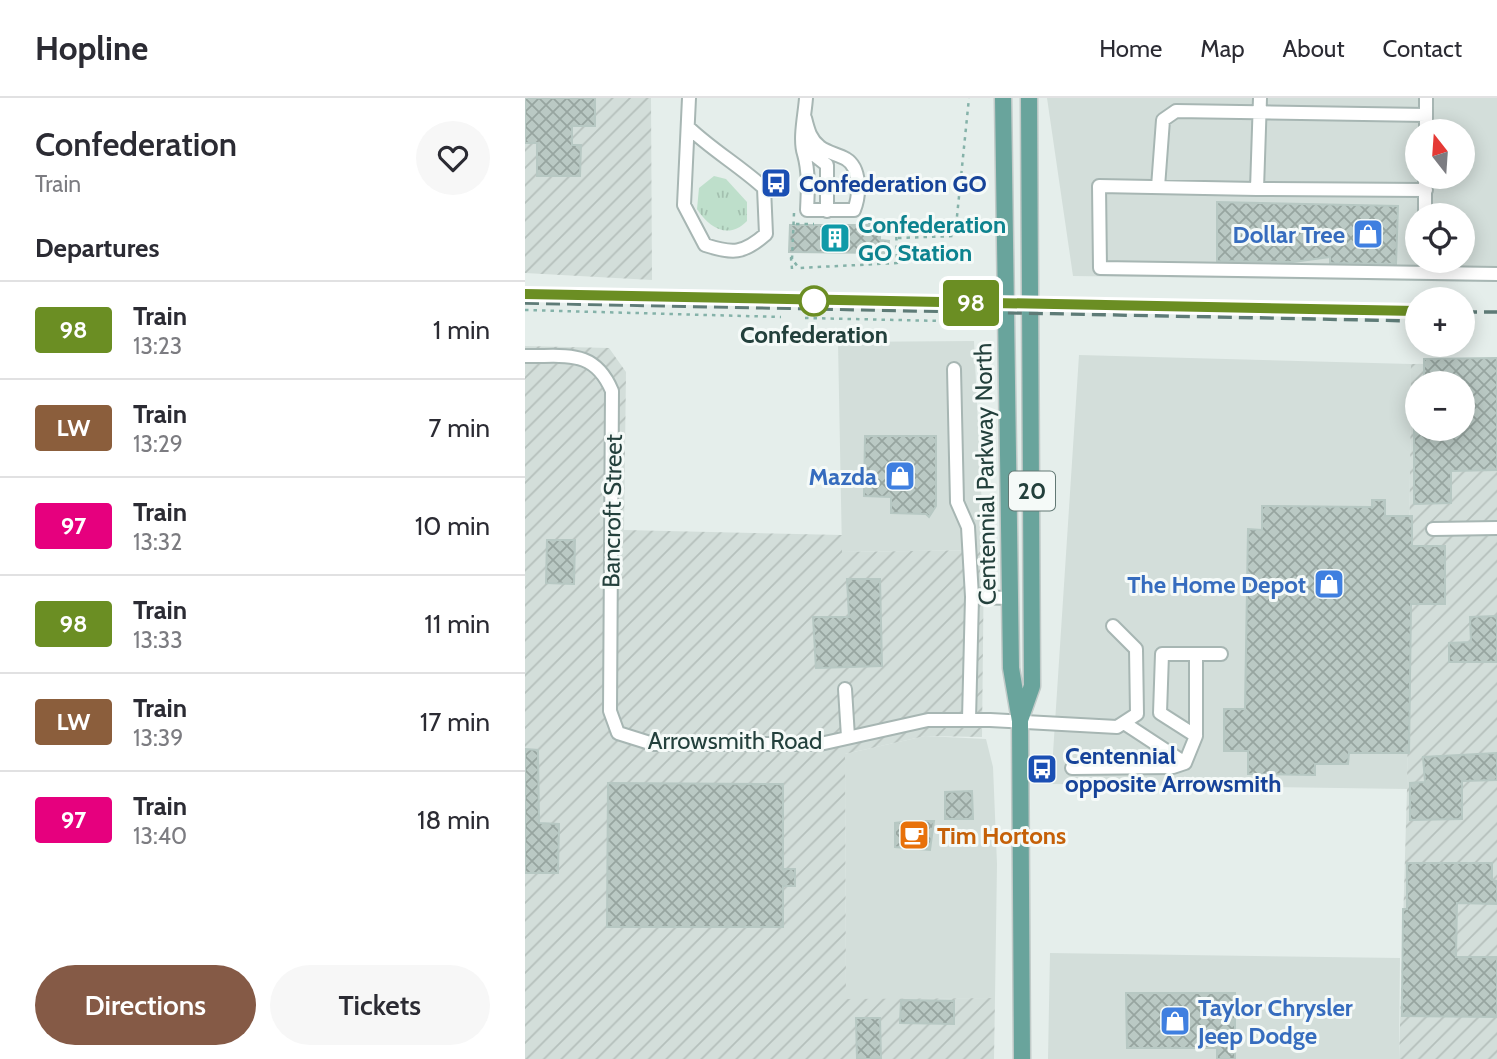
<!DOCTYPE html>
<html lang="en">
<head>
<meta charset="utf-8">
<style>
	:root { --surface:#fff; --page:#f7f7f7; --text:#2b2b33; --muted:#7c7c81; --line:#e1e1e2; --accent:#855a46 }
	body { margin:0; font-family:Cabin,sans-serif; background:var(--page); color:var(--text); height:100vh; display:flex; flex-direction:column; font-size:26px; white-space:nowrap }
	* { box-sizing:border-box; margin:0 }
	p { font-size:23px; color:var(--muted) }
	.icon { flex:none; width:38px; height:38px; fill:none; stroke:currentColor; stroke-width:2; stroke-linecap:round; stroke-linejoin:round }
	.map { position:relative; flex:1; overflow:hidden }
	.panel { display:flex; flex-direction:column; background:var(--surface); width:525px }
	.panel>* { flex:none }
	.badge { padding:0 14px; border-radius:5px; font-size:24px; line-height:46px }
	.needle { width:46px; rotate:343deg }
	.controls { position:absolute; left:880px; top:21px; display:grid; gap:14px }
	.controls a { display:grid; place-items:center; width:70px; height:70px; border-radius:50%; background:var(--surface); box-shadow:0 4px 18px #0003; font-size:35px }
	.map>.badge { position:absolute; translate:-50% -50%; box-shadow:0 0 0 4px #fff }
	h2 { padding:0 35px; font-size:26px; line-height:63px }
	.round { display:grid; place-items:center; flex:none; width:74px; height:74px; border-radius:37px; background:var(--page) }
	.head { display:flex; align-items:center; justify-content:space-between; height:119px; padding:0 35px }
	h1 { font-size:33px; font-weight:600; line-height:52px }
	.button { display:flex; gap:14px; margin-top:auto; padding:14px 35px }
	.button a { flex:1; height:80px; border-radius:42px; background:var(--accent); color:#fff; font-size:28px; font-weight:600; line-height:80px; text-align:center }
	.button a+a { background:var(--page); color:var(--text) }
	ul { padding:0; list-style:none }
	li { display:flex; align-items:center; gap:21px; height:98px; padding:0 35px; border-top:2px solid var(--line) }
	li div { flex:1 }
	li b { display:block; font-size:26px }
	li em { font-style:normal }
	li .badge { min-width:77px; font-weight:700; text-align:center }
	header { display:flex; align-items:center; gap:42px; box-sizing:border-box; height:98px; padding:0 35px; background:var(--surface); border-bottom:2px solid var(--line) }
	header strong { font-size:33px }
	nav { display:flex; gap:38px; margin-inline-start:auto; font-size:24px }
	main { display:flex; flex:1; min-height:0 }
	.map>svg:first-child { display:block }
</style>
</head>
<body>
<header>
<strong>Hopline</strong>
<nav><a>Home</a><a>Map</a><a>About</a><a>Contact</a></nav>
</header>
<main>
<section class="panel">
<div class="head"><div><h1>Confederation</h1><p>Train</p></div><a class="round"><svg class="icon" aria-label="heart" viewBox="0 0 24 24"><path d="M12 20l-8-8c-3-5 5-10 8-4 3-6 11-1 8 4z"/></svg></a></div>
<h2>Departures</h2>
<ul>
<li><span class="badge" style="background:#6b8e23;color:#fff">98</span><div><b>Train</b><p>13:23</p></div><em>1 min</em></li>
<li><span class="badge" style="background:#8b5e3c;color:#fff">LW</span><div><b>Train</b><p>13:29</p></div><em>7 min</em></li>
<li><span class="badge" style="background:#e6007e;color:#fff">97</span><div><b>Train</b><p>13:32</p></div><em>10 min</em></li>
<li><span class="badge" style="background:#6b8e23;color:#fff">98</span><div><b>Train</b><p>13:33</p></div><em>11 min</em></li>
<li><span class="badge" style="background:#8b5e3c;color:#fff">LW</span><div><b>Train</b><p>13:39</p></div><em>17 min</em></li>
<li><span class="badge" style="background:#e6007e;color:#fff">97</span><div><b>Train</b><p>13:40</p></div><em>18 min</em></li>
</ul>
<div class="button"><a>Directions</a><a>Tickets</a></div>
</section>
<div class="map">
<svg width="972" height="961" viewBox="0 0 972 961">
	<defs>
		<pattern id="industrial-furrows" width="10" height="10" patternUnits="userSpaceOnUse" patternTransform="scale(1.75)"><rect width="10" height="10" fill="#d3deda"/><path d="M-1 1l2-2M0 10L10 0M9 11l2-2" fill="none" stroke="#b5c0bc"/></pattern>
		<pattern id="grass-tufts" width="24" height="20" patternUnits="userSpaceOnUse" patternTransform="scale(1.75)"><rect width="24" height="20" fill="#bedfcb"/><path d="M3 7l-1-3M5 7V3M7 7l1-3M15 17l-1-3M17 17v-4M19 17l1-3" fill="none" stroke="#a3c0af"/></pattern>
		<pattern id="building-cross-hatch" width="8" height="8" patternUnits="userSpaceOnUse" patternTransform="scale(1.75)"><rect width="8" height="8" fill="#bac9c4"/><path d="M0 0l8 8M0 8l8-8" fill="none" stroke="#97a5a0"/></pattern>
	</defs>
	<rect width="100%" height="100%" fill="#e5eeeb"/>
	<!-- built -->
	<path fill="#d3deda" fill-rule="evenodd" d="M522 0H972V184L548 178ZM892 33H938V79H892ZM892 117H938V163H892Z
		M449 243 459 452 317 454 313 244Z
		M554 257 886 266 882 691 526 686Z
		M400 638 461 641 468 669 472 766 470 900 321 902 320 656Z
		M525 855 875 860 874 961H523Z"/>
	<!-- industrial -->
	<path fill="url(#industrial-furrows)" fill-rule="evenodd" d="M0 0H126L127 182 0 175Z
		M0 248 84 250 101 274 99 432 317 437V454L459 452 457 639 400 638 320 656 321 901 470 900 469 961H0Z
		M972 265V961H874L882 691 886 266ZM892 285H938V331H892Z"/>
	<!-- grass -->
	<path fill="url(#grass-tufts)" d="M189 78 201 81 222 104V123C204 142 184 130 172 111L174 90Z"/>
	<!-- building -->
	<path fill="url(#building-cross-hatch)" stroke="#b7c8c3" stroke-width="2" d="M0 0H70V28H47V47H56L55 78H12V45H0Z
		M692 104 873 108 871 166 805 165V159L768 164 692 163Z
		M265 127H355V142L364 143 363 155 264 154Z
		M972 260V372L926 373V405L889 406V331H938V285H899V261Z
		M340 338H411V408L404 419 401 416 366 415V399L339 398Z
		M847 402H860V418H887V448H920V506H886L884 655H824L823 666H790V677L723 676V653H699V611H720L723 431 737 432V408L847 409Z
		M22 442H50L49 486 21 485Z
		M322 481H355L357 568 291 570 288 519H324Z
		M972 518V564H924V545L946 544 945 519Z
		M0 651 13 652 14 725 34 726 33 775H0Z
		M972 655V682L937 683V721L885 722V685L900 684 898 659Z
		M83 685 258 686V771H270V788H258V829H82Z
		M447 693 448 721H420V694Z
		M387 723H409L405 752 370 749V725Z
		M882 765H967V782L972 783V806L932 805 931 859H972V919L877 918 878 811H882Z
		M601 895H710V961H692V950H602Z
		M376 902 429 903V926L375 925Z
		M331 920H355L356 961H332Z"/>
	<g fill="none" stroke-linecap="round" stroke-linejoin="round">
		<!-- minor casing -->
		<g stroke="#a7b6b3" stroke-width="16">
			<path id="minor" d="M735 0 732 91 901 92
				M280 20C283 32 285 41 295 49 303 55 312 56 321 61 336 70 335 97 329 112H282C283 92 284 74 279 56 274 41 280 16 281 0
				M163 29C187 52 215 68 239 90L241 136C218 156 208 156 180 147L159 107 164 0
				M901 33V0
				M279 49 302 67V113
				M633 89 638 22 651 13 901 17
				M732 91 574 88 575 170 972 176
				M900 117V79
				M0 258C40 259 69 250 87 293L85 613 93 635 128 646H295L403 622H465L592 629 612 616 611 551 588 528
				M429 271 432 404 443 429 447 499 444 621
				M908 431 972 430
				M447 499 485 500
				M671 556V638
				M320 591 323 639
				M599 625 660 665 671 638 635 615 637 556H696
				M547 670 648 669 660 665"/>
		</g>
		<!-- major casing -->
		<g stroke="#c1cac8" stroke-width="19">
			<path id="major" d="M478 0 486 570 495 623 497 961
				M495 622 507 588 504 0"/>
		</g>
		<!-- path -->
		<path stroke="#85b2a9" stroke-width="2.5" stroke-dasharray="3.5 5" stroke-linecap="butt" d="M271 126H289
			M373 140 430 138 444 0
			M267 161 269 115
			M267 171 266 160 274 170 372 165 371 124 330 125
			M0 212 256 219
			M280 220 465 224"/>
		<!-- minor -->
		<use href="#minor" stroke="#fff" stroke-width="12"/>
		<!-- major -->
		<use href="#major" stroke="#69a49c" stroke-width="16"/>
		<!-- rail -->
		<path stroke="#5e7b77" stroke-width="3.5" stroke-dasharray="14 7" stroke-linecap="butt" d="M0 205 892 223
			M714 210 864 213
			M938 214H972"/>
	</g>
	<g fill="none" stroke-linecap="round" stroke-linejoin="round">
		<!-- line casing -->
		<g stroke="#fff" stroke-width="16">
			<path id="line" d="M0 196 892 213"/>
		</g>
		<!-- line -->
		<use href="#line" stroke="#6b8e23" stroke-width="10"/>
	</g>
	<!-- icons -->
	<defs>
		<g id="bus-square" transform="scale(1.575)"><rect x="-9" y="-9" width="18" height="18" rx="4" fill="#1a4fb4" stroke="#f5faf8"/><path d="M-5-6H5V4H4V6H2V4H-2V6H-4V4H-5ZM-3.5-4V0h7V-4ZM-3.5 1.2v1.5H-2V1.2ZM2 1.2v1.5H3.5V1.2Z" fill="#fff"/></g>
		<g id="shop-square" transform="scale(1.575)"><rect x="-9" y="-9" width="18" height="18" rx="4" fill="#3f7fe0" stroke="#f5faf8"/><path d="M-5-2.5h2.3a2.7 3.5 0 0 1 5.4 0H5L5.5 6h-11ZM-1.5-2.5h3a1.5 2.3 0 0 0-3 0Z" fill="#fff"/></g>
		<g id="building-square" transform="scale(1.575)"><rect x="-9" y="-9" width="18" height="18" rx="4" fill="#0f9aa8" stroke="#f5faf8"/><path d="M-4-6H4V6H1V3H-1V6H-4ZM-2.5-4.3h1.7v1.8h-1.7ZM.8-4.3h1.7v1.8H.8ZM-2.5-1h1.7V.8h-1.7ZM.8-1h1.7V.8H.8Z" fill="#fff"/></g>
		<g id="cafe-square" transform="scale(1.575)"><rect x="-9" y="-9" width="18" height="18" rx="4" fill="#e8710a" stroke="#f5faf8"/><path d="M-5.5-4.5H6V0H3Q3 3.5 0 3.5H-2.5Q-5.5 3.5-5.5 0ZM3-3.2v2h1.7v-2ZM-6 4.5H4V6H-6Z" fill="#fff"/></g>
	</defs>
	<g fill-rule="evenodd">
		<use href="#bus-square" x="251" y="85"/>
		<use href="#shop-square" x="843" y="136"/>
		<use href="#building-square" x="310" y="140"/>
		<use href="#shop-square" x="375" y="378"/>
		<use href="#shop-square" x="804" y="486"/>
		<use href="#bus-square" x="517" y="671"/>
		<use href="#cafe-square" x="389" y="737"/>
		<use href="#shop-square" x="650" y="923"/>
	</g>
	<!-- markers -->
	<circle fill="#fff" stroke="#6b8e23" stroke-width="3.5" cx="289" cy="203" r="14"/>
	<g text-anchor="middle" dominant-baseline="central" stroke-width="6" stroke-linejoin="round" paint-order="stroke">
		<!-- shield labels -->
		<rect fill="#f5faf8" stroke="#627874" stroke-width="2" x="484" y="373.5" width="46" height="39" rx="5"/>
		<g font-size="23" font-weight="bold" fill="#23403c">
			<text x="507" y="393">20</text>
		</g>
		<!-- transit labels -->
		<g font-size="24" font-weight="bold" fill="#164399" stroke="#f5faf8" text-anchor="start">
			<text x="274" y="85">Confederation GO</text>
			<text x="540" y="657">Centennial<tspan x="540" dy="28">opposite Arrowsmith</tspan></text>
		</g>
		<!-- culture labels -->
		<g font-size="24" font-weight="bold" fill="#0d838f" stroke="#f5faf8" text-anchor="start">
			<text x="333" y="126">Confederation<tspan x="333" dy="28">GO Station</tspan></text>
		</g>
		<!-- shop labels -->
		<g font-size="24" font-weight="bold" fill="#366cbe" stroke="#f5faf8" text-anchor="end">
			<text x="820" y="136">Dollar Tree</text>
			<text x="352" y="378">Mazda</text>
			<text x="781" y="486">The Home Depot</text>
			<text x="673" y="909" text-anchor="start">Taylor Chrysler<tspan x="673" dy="28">Jeep Dodge</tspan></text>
		</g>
		<!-- stop labels -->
		<g font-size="24" font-weight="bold" fill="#23403c" stroke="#f5faf8">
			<text x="289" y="236">Confederation</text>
		</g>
		<!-- street labels -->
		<g font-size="24" fill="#23403c" stroke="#f5faf8">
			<text transform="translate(460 376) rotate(-91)">Centennial Parkway North</text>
			<text transform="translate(87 413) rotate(-89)">Bancroft Street</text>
			<text x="210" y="642">Arrowsmith Road</text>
		</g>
		<!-- food labels -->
		<g font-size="24" font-weight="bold" fill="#c56008" stroke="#f5faf8" text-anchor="start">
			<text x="412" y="737">Tim Hortons</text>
		</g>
	</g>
</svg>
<div class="controls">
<a><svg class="needle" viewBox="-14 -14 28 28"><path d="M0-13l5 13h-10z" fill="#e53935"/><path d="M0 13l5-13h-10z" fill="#7c7c81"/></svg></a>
<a><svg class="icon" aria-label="locate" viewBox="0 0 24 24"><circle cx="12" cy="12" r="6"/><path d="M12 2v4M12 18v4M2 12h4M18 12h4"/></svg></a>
<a>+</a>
<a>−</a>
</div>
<b class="badge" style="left:446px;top:205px;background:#6b8e23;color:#fff">98</b>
</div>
</main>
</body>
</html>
